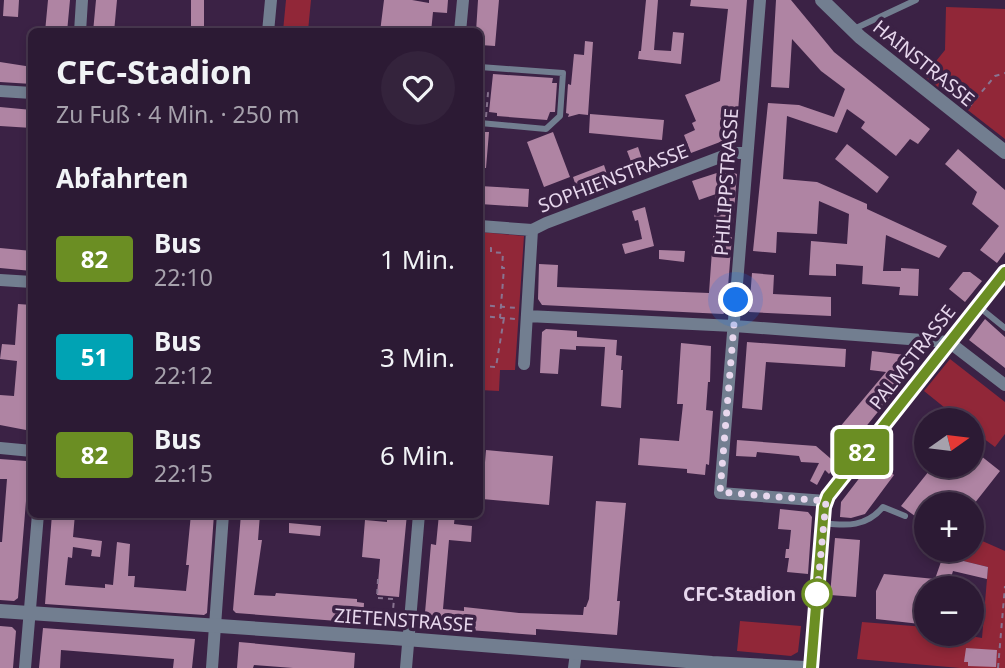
<!DOCTYPE html>
<html lang="de">
<head>
<meta charset="utf-8">
<style>
	:root { --surface:#2c1a34; --page:#34233c; --text:#f1f3f6; --muted:#a6a1ac; --line:#48384f }
	body { margin:0; font-family:"Noto Sans",sans-serif; background:var(--page); color:var(--text); height:100vh; display:flex; flex-direction:column; font-size:26px; white-space:nowrap }
	* { box-sizing:border-box; margin:0 }
	p { font-size:23px; color:var(--muted) }
	.icon { flex:none; width:38px; height:38px; fill:none; stroke:currentColor; stroke-width:2; stroke-linecap:round; stroke-linejoin:round }
	.map { position:relative; flex:1; overflow:hidden }
	.details { position:absolute; left:28px; top:28px; width:455px; height:490px; display:flex; flex-direction:column; background:var(--surface); border-radius:10px; box-shadow:0 4px 10px #0003,0 0 0 2px var(--line) }
	.details>* { flex:none }
	.badge { padding:0 14px; border-radius:5px; font-size:24px; line-height:46px }
	.needle { width:46px; rotate:76deg }
	.tools { position:absolute; left:914px; top:408px; display:grid; gap:14px }
	.tools a { display:grid; place-items:center; width:70px; height:70px; border-radius:50%; background:var(--surface); box-shadow:0 4px 10px #0003,0 0 0 2px var(--line); font-size:35px }
	.you { position:absolute; width:35px; height:35px; margin:-18px; border:5px solid #fff; border-radius:50%; background:#1a73e8; box-shadow:0 0 0 10px #1a73e833 }
	.map>.badge { position:absolute; translate:-50% -50%; box-shadow:0 0 0 4px #fff }
	h2 { padding:0 28px; font-size:26px; line-height:63px }
	.round { display:grid; place-items:center; flex:none; width:74px; height:74px; border-radius:37px; background:var(--page) }
	.summary { display:flex; align-items:center; justify-content:space-between; height:119px; padding:0 28px }
	h1 { font-size:33px; font-weight:700; line-height:52px }
	ul { padding:0; list-style:none }
	li { display:flex; align-items:center; gap:21px; height:98px; padding:0 28px }
	li div { flex:1 }
	li b { display:block; font-size:26px }
	li em { font-style:normal }
	li .badge { min-width:77px; font-weight:700; text-align:center }
	.map>svg:first-child { display:block }
</style>
</head>
<body>
<div class="map">
<svg width="1005" height="668" viewBox="0 0 1005 668">
	<rect width="100%" height="100%" fill="#3b2245"/>
	<!-- green -->
	<path fill="#912738" d="M286 0H311L308 31H283Z
		M946 7 1005 9V139L924 76 945 50Z
		M480 232 524 236 515 370H500L499 391 480 390Z
		M950 359 1005 402V434L995 447 971 429V420H960L924 391Z
		M971 536 1005 551V668H960L857 659 862 622 926 627V634H959L982 638 988 567 943 556 946 550H971Z
		M740 621 801 626 798 652 791 656 737 651Z"/>
	<!-- building -->
	<path fill="#af84a3" d="M4 0H19L18 17 3 16Z
		M48 0H70L67 32H45Z
		M96 0H117L114 32H93Z
		M191 0H204V26L191 27Z
		M384 0H412L429 3V0H448L447 13 433 12 431 32H380Z
		M478 0H499L495 46 480 45V32H476Z
		M646 0H658L654 50 671 51 673 32 684 33 681 64 638 59 639 51H641Z
		M691 0H747L736 136 691 153 684 135 695 130 692 123 696 121 685 95 720 81 728 9 690 6Z
		M776 0H791L834 52 930 129 918 144 910 139 896 156 861 128 865 122 847 109 837 133 787 116 783 179 817 182 867 204V209L947 246 939 258 886 235 883 271H901V268L919 269 918 296 899 295 900 287 862 284 863 266 836 264V276L809 275 811 241 847 244 849 214 819 201 817 234 777 232 776 253 753 251 768 103 799 105 834 117 845 89 821 71 792 39 789 88 771 87Z
		M585 41 593 42 588 115 579 114 568 117 569 114 566 113 568 84 571 85 574 54 584 55Z
		M0 62 32 67V84L0 82Z
		M493 74 553 78 552 83H557L555 112H550L547 120 497 116V113L489 112Z
		M0 107 32 110V128L0 126Z
		M590 114 664 120 662 140 589 133Z
		M480 132H489L486 168H480Z
		M553 132 570 177 544 187 527 142Z
		M847 144 889 177 877 193 835 159Z
		M638 147 645 168 635 172 627 151Z
		M958 149 1005 190V252L997 263 980 250 999 226 972 204 977 192 945 164Z
		M604 165 610 183 579 195 573 177Z
		M726 170 737 174 726 312 723 314 542 305 538 299 539 264 558 265 557 287 709 293 716 194 699 200 692 181Z
		M480 186 529 189 528 207 480 204Z
		M645 207 654 246 625 254 622 244 642 239 638 220 635 221 632 211Z
		M0 248 32 251V271L0 268Z
		M659 250 685 251 684 262 659 259Z
		M963 272H970L982 281 965 302 949 289Z
		M752 273 774 275 773 294 831 297V316L749 312Z
		M18 304 32 305V424L31 429 26 428V430L0 425V395L14 396 17 361 0 359 2 344 15 345Z
		M985 319 1005 337V368L969 340Z
		M546 329 577 331V337L617 340 616 355 622 356 621 370H623L621 408 601 406 605 347 576 346V350L560 349 558 374 540 373 542 332Z
		M747 342 846 349 845 367 766 362 762 410 742 408Z
		M681 343 711 346 710 382H708L706 410 713 411 709 465 706 464 705 475 687 473V469L638 465 640 438 679 441 683 404H677Z
		M872 351 914 356 917 364 855 440 839 428 886 372 870 370Z
		M737 440 816 446 837 464 829 474 825 470 817 485 810 481 819 463 801 462 799 456 757 452 756 457 736 456Z
		M971 448 1000 471 974 504H926V524L901 506 933 466H971Z
		M486 450 553 456 549 505 482 499Z
		M0 459 26 461 29 465 18 598 14 601 0 600V542H2L7 479H0Z
		M874 459 894 475 865 514 851 518 840 517 841 502Z
		M596 501 626 503 617 601H620L617 635 536 629V635L427 627 424 624 431 544 436 545 439 514H455L454 524 472 526 471 542 449 540 443 609 464 611V607L519 613 583 615 584 607H586L589 599Z
		M780 509 808 512 812 517 808 574 787 572 789 558H785L786 549H789L791 530 778 529Z
		M52 514H75L73 537 102 541 100 557 91 556 92 550 73 547 72 558 68 557 65 585 105 588V584L113 585 117 542 130 544 128 576H135L134 587 186 591 189 565H186L191 514H214L207 613 204 615 45 604Z
		M241 514H260L258 540H262L254 595 275 596 276 593 357 599V602L364 603 363 623 236 613 233 610Z
		M387 514H407L399 597 377 595 380 559 362 557 365 520 387 522Z
		M289 523 321 526 320 536 289 533Z
		M835 538 860 540 856 597 830 595Z
		M943 556 988 567 987 579 953 571 948 588H926V618L921 617 920 624 876 619V591L884 574 935 579Z
		M0 626 12 627 16 631 13 668H0Z
		M43 628 195 639 192 668H173L174 659 61 650 60 668H39Z
		M239 642 355 653 354 668H293L254 665 253 668H237Z
		M966 648 997 650 996 667 968 666V662H964Z"/>
	<g fill="none" stroke-linecap="round" stroke-linejoin="round">
		<!-- path -->
		<path stroke="#897491" stroke-width="2" stroke-dasharray="5 5" stroke-linecap="butt" d="M480 95 488 93
			M969 107 995 76 1005 73
			M486 117 488 93 491 92
			M480 247 491 248V252L503 253 502 268H504L500 318
			M480 305 517 308
			M480 316 515 319
			M480 366 496 367 504 318
			M378 579 377 598 394 599 393 610
			M998 668 1005 586"/>
		<!-- service -->
		<path stroke="#727e90" stroke-width="6" d="M854 29 916 0
			M480 67 563 73 560 116 546 129 480 123
			M979 307 1005 328
			M823 523C847 526 866 527 883 507L905 516"/>
		<!-- minor -->
		<path stroke="#727e90" stroke-width="12" d="M760 0 720 493 826 501
			M80 32 82 0
			M268 32 271 0
			M460 32 463 0
			M0 91 32 93
			M480 226 532 230
			M532 230 546 223 731 153H747
			M0 280 32 282
			M527 316 734 326 949 342 1005 385
			M524 364 532 230
			M0 448 32 451
			M25 668 38 514
			M212 668 223 514
			M406 668 419 514
			M574 668 576 653"/>
		<!-- tertiary -->
		<path stroke="#727e90" stroke-width="14" d="M822 0 860 37 1005 152
			M0 611 393 638 712 663 805 668"/>
		<!-- secondary -->
		<path stroke="#98acc8" stroke-width="14" d="M811 668 824 507 828 496 1005 272"/>
	</g>
	<g fill="none" stroke-linecap="round" stroke-linejoin="round">
		<!-- line casing -->
		<g stroke="#fff" stroke-width="16">
			<path id="line" d="M811 668 824 507 828 496 1005 272"/>
		</g>
		<!-- line -->
		<use href="#line" stroke="#6b8e23" stroke-width="10"/>
		<!-- walk -->
		<path stroke="#e7d7ed" stroke-width="7" stroke-dasharray="0 12.6" d="M736 300 720 492 826 501 817 594"/>
	</g>
	<!-- markers -->
	<circle fill="#fff" stroke="#6b8e23" stroke-width="3.5" cx="817" cy="594" r="14"/>
	<g text-anchor="middle" dominant-baseline="central" stroke-width="7" stroke-linejoin="round" paint-order="stroke">
		<!-- street labels -->
		<g font-size="19" fill="#e7d7ed" stroke="#3b2245">
			<text transform="translate(924 63) rotate(39)">HAINSTRASSE</text>
			<text transform="translate(613 178) rotate(-21)">SOPHIENSTRASSE</text>
			<text transform="translate(726 182) rotate(-86)">PHILIPPSTRASSE</text>
			<text transform="translate(912 357) rotate(-52)">PALMSTRASSE</text>
			<text transform="translate(404 620) rotate(4)">ZIETENSTRASSE</text>
		</g>
		<!-- stop labels -->
		<g font-size="19" font-weight="bold" fill="#e7d7ed" stroke="#3b2245" text-anchor="end">
			<text x="796" y="594">CFC-Stadion</text>
		</g>
	</g>
</svg>
<div class="tools">
<a><svg class="needle" viewBox="-14 -14 28 28"><path d="M0-13l5 13h-10z" fill="#e53935"/><path d="M0 13l5-13h-10z" fill="#a6a1ac"/></svg></a>
<a>+</a>
<a>−</a>
</div>
<div class="you" style="left:736px;top:300px"></div>
<b class="badge" style="left:862px;top:452px;background:#6b8e23;color:#fff">82</b>
<section class="details">
<div class="summary"><div><h1>CFC-Stadion</h1><p>Zu Fuß · 4 Min. · 250 m</p></div><a class="round"><svg class="icon" aria-label="heart" viewBox="0 0 24 24"><path d="M12 20l-8-8c-3-5 5-10 8-4 3-6 11-1 8 4z"/></svg></a></div>
<h2>Abfahrten</h2>
<ul>
<li><span class="badge" style="background:#6b8e23;color:#fff">82</span><div><b>Bus</b><p>22:10</p></div><em>1 Min.</em></li>
<li><span class="badge" style="background:#00a3b4;color:#fff">51</span><div><b>Bus</b><p>22:12</p></div><em>3 Min.</em></li>
<li><span class="badge" style="background:#6b8e23;color:#fff">82</span><div><b>Bus</b><p>22:15</p></div><em>6 Min.</em></li>
</ul>
</section>
</div>
</body>
</html>
